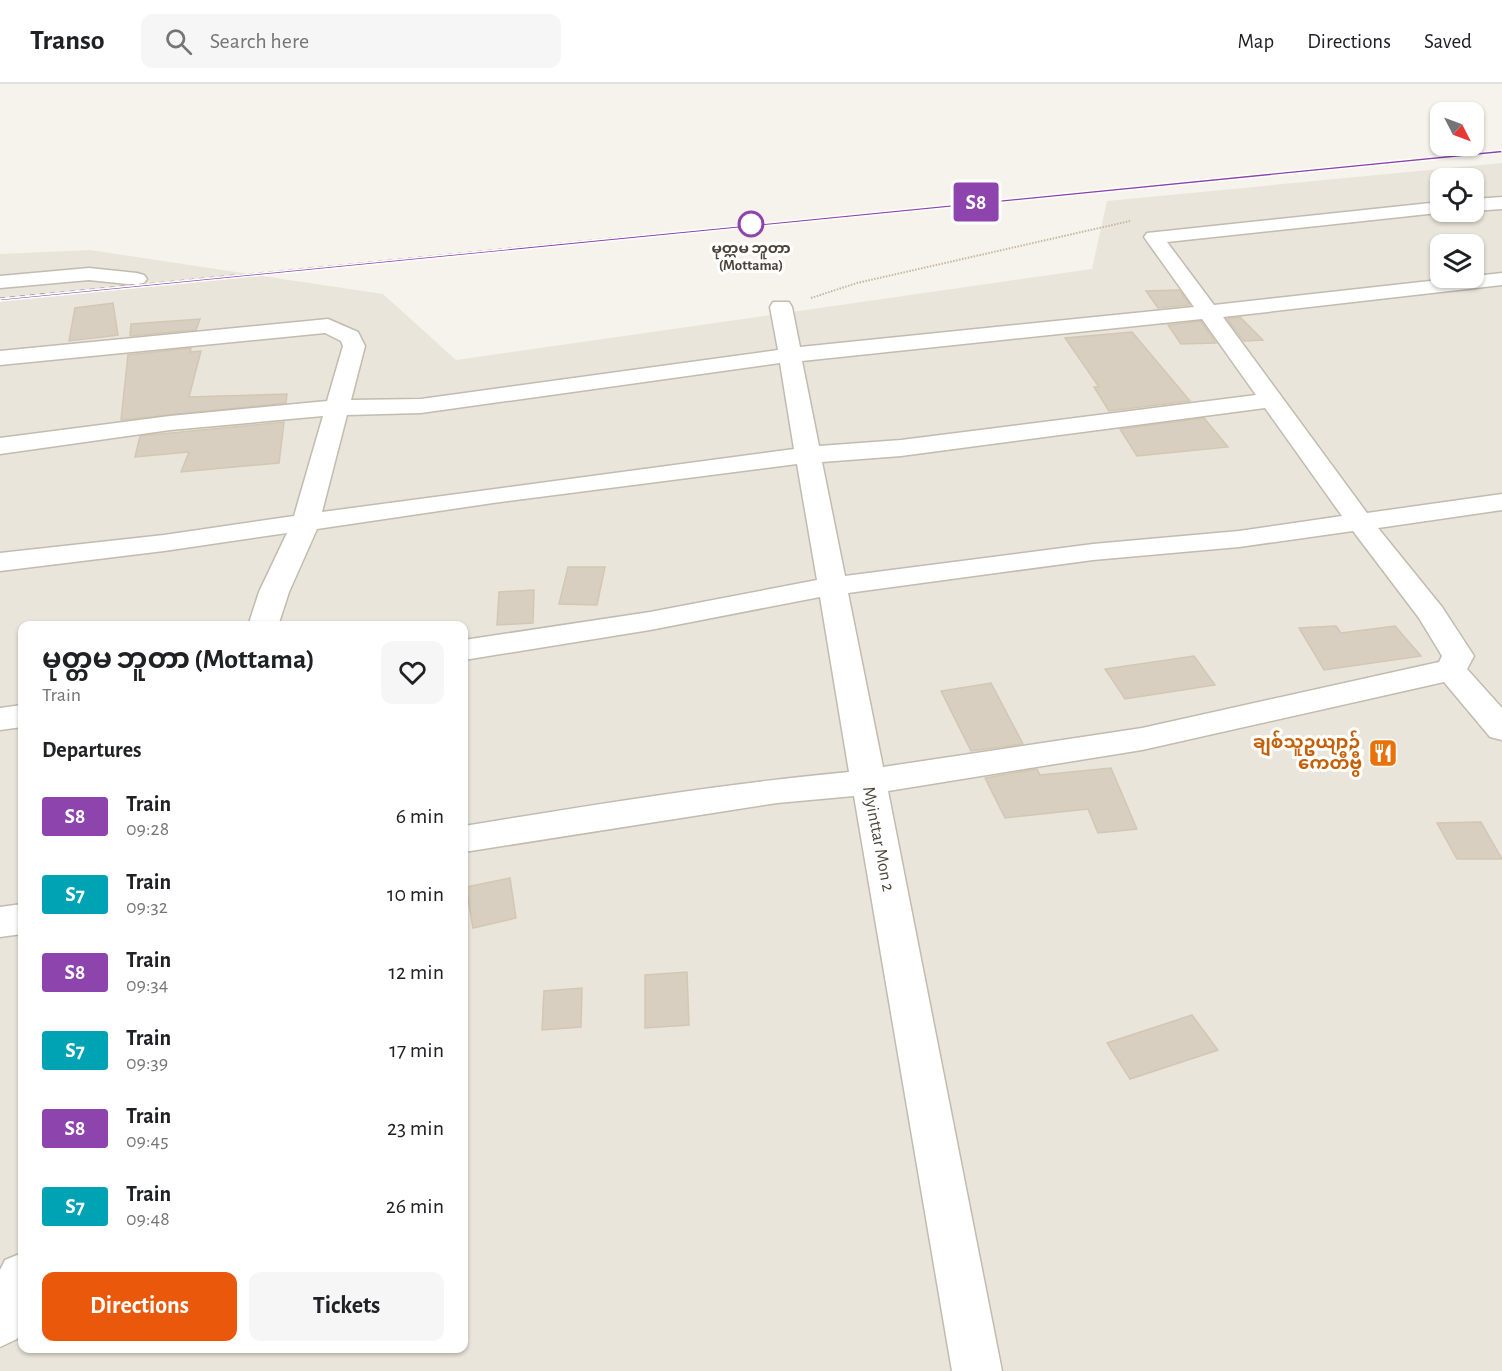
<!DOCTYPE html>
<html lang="en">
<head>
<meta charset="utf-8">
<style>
	:root { --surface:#fff; --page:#f6f6f6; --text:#202124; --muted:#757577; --line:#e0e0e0; --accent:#ea580c }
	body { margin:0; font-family:"Alegreya Sans","Noto Sans Myanmar",sans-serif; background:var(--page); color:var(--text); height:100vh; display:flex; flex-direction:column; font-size:22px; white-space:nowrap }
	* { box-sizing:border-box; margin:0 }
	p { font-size:20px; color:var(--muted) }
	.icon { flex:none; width:33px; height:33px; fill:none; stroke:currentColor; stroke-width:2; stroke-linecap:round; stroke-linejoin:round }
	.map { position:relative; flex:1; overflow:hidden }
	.details { position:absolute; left:18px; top:537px; width:450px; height:732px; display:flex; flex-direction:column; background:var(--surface); border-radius:12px; box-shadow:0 2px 4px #0004 }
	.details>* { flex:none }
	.badge { padding:0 12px; border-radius:4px; font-size:21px; line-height:39px }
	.needle { width:39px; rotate:132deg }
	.controls { position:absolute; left:1430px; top:18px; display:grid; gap:12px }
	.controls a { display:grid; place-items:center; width:54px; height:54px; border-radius:12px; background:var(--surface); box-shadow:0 2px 4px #0004; font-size:30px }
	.map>.badge { position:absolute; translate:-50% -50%; box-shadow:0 0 0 3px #fff }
	h2 { padding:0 24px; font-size:22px; line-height:54px }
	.round { display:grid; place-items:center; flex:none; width:63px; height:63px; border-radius:12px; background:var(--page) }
	.overview { display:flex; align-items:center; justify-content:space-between; height:102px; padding:0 24px }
	h1 { font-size:28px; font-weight:700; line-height:45px }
	.primary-button { display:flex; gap:12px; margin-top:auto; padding:12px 24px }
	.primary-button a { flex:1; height:69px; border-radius:12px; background:var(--accent); color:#fff; font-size:24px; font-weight:700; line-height:69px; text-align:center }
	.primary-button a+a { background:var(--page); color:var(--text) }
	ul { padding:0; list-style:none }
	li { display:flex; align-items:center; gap:18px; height:78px; padding:0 24px }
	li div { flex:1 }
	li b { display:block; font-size:22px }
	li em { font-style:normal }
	li .badge { min-width:66px; font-weight:700; text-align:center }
	header { display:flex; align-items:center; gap:36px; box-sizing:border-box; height:84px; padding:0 30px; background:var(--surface); border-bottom:2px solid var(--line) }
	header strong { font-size:28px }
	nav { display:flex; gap:33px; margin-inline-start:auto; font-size:21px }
	.search { width:420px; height:54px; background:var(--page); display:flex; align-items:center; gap:15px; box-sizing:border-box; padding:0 21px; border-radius:12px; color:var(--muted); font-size:22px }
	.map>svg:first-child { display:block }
</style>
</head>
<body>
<header>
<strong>Transo</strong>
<div class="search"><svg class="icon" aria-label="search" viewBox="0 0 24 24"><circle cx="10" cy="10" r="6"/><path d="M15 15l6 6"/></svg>Search here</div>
<nav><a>Map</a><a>Directions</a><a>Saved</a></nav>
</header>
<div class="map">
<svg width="1502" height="1287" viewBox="0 0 1502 1287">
	<rect width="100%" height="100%" fill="#f6f3ec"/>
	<!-- residential -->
	<path fill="#eae5da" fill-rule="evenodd" d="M1502 79V1287H0V170L90 166 383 210 456 276 1092 185 1107 117ZM1440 94H1473V128H1440ZM1440 160H1473V194H1440ZM22 542H464V1264H22Z"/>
	<!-- building -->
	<path fill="#d8cfc1" stroke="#d3c7b4" stroke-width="1.5" d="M1179 206 1190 221 1158 224 1146 207Z
		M113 219 118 251 69 257 75 224Z
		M1240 233 1263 256 1244 257 1227 235Z
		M200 235 196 246 130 252 131 240Z
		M1201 237 1216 259 1181 260 1168 241Z
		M1132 248 1190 317 1109 327 1094 303H1099L1065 254Z
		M191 264 190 268 201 267 189 313 287 310 286 319 121 336 128 271Z
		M1204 334 1228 363 1137 372 1120 345Z
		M284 338 279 379 181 388 189 368 135 373 140 352Z
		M568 483H605L597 521 559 520Z
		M534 506 533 539 497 541 499 508Z
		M1336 542 1341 549 1395 542 1421 572 1324 586 1299 544Z
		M1194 572 1215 601 1125 615 1105 585Z
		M991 599 1023 660 971 667 941 607Z
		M1111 684 1137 745 1098 749 1088 725 1005 734 985 694 1037 685 1040 691Z
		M1481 738 1502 775H1457L1437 739Z
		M510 794 516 834 473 844 466 803Z
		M687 888 689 941 645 944V891Z
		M582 904 581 943 542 946 544 907Z
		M1192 931 1218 966 1130 995 1107 959Z"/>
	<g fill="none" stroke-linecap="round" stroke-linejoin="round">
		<!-- street casing -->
		<g stroke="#c2bbae" stroke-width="3">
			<path id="street" d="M1502 113V125L1473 127V115Z
				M1440 118V128H1447L1167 158 1214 221 1502 189V201L1223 233 1367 429 1502 410V426L1378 444 1442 523 1474 572 1467 585 1502 624V656L1490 653 1444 598 1142 666 888 707 1002 1287H952L854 712 777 719 464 768V742C592 721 720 700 849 688L820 513 650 546 464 576V556L650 528 817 496 797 380 493 419 317 445 289 508 278 542H248L259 508 287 449 164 467 0 487V469L164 451 294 432 323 332 170 346 0 370V354L170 332 327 317 343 262 341 257 325 249 0 281V267L328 235 358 248 365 262 351 316 421 315 778 266 770 223 773 218H789L792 223 800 263 1194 223 1144 153 1147 149ZM1202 235 1256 311 901 356 819 362 802 277ZM780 279 794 365 322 428 347 331 421 329ZM1265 324 1342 432 1239 447 1093 460 845 492 822 378 901 372ZM1353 447 1419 534 1442 572 1439 578 1142 644 883 683 848 509 1093 476 1239 463Z
				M89 184 137 189 144 191 147 195 144 199 137 201 89 196 0 204V192Z
				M22 621V643L0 646V624Z
				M22 820V850L0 853V823Z
				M22 1169V1245L17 1255 0 1263V1186L5 1176Z"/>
		</g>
		<!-- path -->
		<path stroke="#c4b79f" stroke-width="2" stroke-dasharray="1.5 1.5" stroke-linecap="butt" d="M811 214 857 199 1130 137"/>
		<!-- street -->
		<use href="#street" fill="#fff" fill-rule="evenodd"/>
		<!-- rail-far1 -->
		<path stroke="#9a9a9a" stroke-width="2" stroke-dasharray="4 4" stroke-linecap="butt" d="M638 153 1502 68"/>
		<!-- rail -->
		<path stroke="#9a9a9a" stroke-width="3" stroke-dasharray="5 5" stroke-linecap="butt" d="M0 215 654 151"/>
	</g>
	<!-- line -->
	<path fill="#8e44ad" stroke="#fff" stroke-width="1.5" d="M1502 66V69L0 217V215Z"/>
	<!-- icons -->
	<defs>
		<g id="restaurant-square" transform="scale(1.5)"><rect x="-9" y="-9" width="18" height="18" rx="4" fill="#e8710a" stroke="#fff"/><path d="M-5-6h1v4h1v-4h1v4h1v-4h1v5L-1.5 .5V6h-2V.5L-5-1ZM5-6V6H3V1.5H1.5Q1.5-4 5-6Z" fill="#fff"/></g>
	</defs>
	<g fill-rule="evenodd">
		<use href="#restaurant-square" x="1383" y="669"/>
	</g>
	<!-- markers -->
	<circle fill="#fff" stroke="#8e44ad" stroke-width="3" cx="751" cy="140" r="12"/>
	<g text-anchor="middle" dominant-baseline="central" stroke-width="6" stroke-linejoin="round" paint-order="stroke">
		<!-- far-stop labels -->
		<g font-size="15" font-weight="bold" fill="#4b4439" stroke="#fff">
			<text x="751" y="164">မုတ္တမ ဘူတာ<tspan x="751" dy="17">(Mottama)</tspan></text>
		</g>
		<!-- food labels -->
		<g font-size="18" font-weight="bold" fill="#c56008" stroke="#fff" text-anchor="end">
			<text x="1362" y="659">ချစ်သူဥယျာဉ်<tspan x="1362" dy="21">ကေတီဗွီ</tspan></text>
		</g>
		<!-- street labels -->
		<g font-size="18" fill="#4b4439" stroke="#fff">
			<text transform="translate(878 755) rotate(79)">Myinttar Mon 2</text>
		</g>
	</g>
</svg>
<div class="controls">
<a><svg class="needle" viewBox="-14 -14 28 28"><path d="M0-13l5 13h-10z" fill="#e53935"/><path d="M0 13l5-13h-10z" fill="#757577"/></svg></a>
<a><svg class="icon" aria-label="locate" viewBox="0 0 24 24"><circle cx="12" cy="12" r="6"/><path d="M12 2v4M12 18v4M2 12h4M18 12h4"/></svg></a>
<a><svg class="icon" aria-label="layers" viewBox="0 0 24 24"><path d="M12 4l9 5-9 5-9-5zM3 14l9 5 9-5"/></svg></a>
</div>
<b class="badge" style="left:976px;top:118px;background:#8e44ad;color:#fff">S8</b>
<section class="details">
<div class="overview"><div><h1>မုတ္တမ ဘူတာ (Mottama)</h1><p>Train</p></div><a class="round"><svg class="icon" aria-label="heart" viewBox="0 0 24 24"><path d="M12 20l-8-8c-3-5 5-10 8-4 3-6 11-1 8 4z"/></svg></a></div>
<h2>Departures</h2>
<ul>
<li><span class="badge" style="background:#8e44ad;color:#fff">S8</span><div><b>Train</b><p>09:28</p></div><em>6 min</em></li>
<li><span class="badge" style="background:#00a3b4;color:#fff">S7</span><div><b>Train</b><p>09:32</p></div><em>10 min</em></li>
<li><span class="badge" style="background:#8e44ad;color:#fff">S8</span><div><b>Train</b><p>09:34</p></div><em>12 min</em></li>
<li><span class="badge" style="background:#00a3b4;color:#fff">S7</span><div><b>Train</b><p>09:39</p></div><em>17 min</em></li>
<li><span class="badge" style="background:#8e44ad;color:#fff">S8</span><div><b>Train</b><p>09:45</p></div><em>23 min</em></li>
<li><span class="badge" style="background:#00a3b4;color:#fff">S7</span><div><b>Train</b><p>09:48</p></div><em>26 min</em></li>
</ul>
<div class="primary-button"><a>Directions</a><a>Tickets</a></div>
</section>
</div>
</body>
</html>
